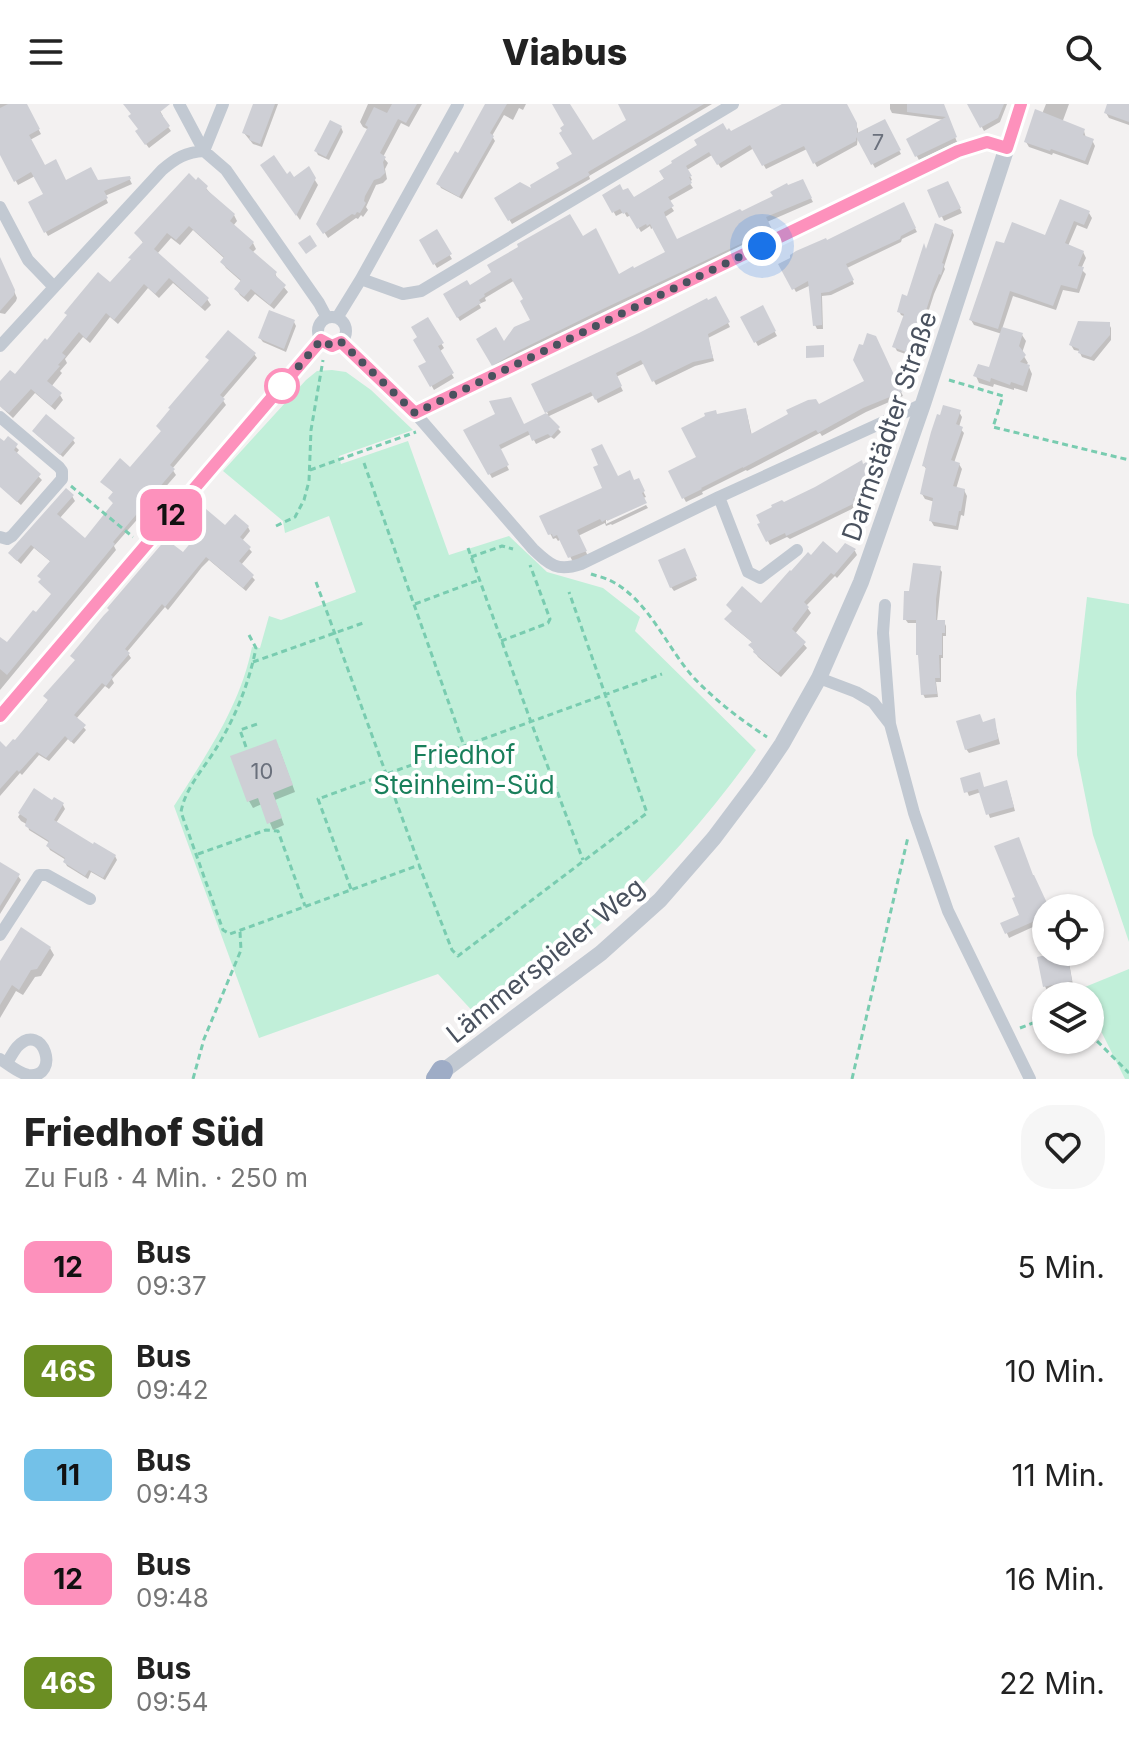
<!DOCTYPE html>
<html lang="de">
<head>
<meta charset="utf-8">
<style>
	:root { --surface:#fff; --page:#f6f6f6; --text:#222; --muted:#767676 }
	body { margin:0; font-family:Inter,sans-serif; background:var(--page); color:var(--text); height:100vh; display:flex; flex-direction:column; font-size:30px; white-space:nowrap }
	* { box-sizing:border-box; margin:0 }
	p { font-size:26px; color:var(--muted) }
	.icon { flex:none; width:44px; height:44px; fill:none; stroke:currentColor; stroke-width:2; stroke-linecap:round; stroke-linejoin:round }
	.map { position:relative; height:975px; overflow:hidden }
	.panel { display:flex; flex-direction:column; background:var(--surface); flex:1 }
	.panel>* { flex:none }
	.badge { padding:0 16px; border-radius:12px; font-size:28px; line-height:52px }
	.buttons { position:absolute; left:1032px; top:790px; display:grid; gap:16px }
	.buttons a { display:grid; place-items:center; width:72px; height:72px; border-radius:50%; background:var(--surface); box-shadow:0 2px 6px #0004; font-size:40px }
	.you { position:absolute; width:40px; height:40px; margin:-20px; border:6px solid #fff; border-radius:50%; background:#1a73e8; box-shadow:0 0 0 12px #1a73e833 }
	.map>.badge { position:absolute; translate:-50% -50%; box-shadow:0 0 0 4px #fff }
	.round { display:grid; place-items:center; flex:none; width:84px; height:84px; border-radius:32px; background:var(--page) }
	.head { display:flex; align-items:center; justify-content:space-between; height:136px; padding:0 24px }
	h1 { font-size:38px; font-weight:800; line-height:60px }
	ul { padding:0; list-style:none }
	li { display:flex; align-items:center; gap:24px; height:104px; padding:0 24px }
	li div { flex:1 }
	li b { display:block; font-size:30px }
	li em { font-style:normal }
	li .badge { min-width:88px; font-weight:700; text-align:center }
	header { display:flex; justify-content:space-between; align-items:center; height:104px; padding:0 24px; background:var(--surface); font-size:36px; font-weight:800 }
	.map>svg:first-child { display:block }
</style>
</head>
<body>
<header><svg class="icon" aria-label="menu" viewBox="0 0 24 24"><path d="M4 6h16M4 12h16M4 18h16"/></svg>Viabus<svg class="icon" aria-label="search" viewBox="0 0 24 24"><circle cx="10" cy="10" r="6"/><path d="M15 15l6 6"/></svg></header>
<div class="map">
<svg width="1129" height="975" viewBox="0 0 1129 975">
	<rect width="100%" height="100%" fill="#f3f1f1"/>
	<!-- green -->
	<path fill="#c1efd9" d="M332 266 346 268 371 286 413 326 339 352 341 360 408 337 449 451 509 432 547 468 603 484 640 513 635 527 756 646C711 709 662 765 605 816 565 851 521 881 478 913L438 870 259 934 174 702C206 651 240 603 252 543L260 544 269 512 281 516 356 488 329 412 285 429 283 417 223 367 306 276 317 267Z
		M1087 493 1129 500V838L1093 731 1077 651 1076 589Z
		M1129 865V975H1125L1090 905V892H1083L1080 885Z"/>
	<!-- shadow -->
	<path fill="#0003" d="M0 0H25L41 30 30 36 44 64 66 78H97L129 74 132 80 105 92 108 99 48 132 30 99 46 91 35 72 18 81 0 47Z
		M125 0H156L163 12 161 13 171 27 149 44 140 32V26L133 11Z
		M255 0H278L262 43 253 40 244 29Z
		M368 0H422L409 23 401 19 383 53 388 59 385 65 387 75 383 79 376 81 366 103 368 106 363 113 361 111 358 115 356 114 328 134 319 120 369 26 363 23 360 18Z
		M487 0H526L523 6 519 4 513 16 504 11 492 32 495 37 462 95 441 84 439 80 458 51Z
		M562 0H568L593 39 629 17 620 0H712L589 72 590 75 512 120 496 94 536 89 574 50Z
		M783 0H845L858 25V31L884 17 901 50 875 64 858 32 857 41 817 63 807 45 766 65 754 44 721 64 712 51 687 66 692 76 689 78 693 84 668 98 674 107 665 113 677 138 742 110 802 77 813 98 767 118 772 130 520 251 495 265 479 235 504 241 532 217 526 196 515 176 485 194 486 197 479 200 481 204 460 217 445 191 469 184 582 135 619 172 668 149 654 123 651 125 650 122 641 128 631 111 627 113 624 108 616 112 604 91 633 96 730 30Z
		M890 0H942L957 38 919 56 908 36 945 16 892 9 890 5Z
		M970 0H1007L1000 18 984 27Z
		M1046 0H1069L1062 19 1084 27 1086 34 1092 36 1095 42 1088 61 1053 49 1052 51 1029 43 1026 38 1042 10Z
		M1109 0H1129V21L1109 14 1106 9Z
		M341 23 343 28 329 56 318 51 316 47Z
		M308 65 318 81 300 116 266 67 293 75Z
		M948 79 962 109 944 117 930 88Z
		M206 84 210 89 234 111 237 117 233 122 253 139 256 145 252 149 275 169 278 176 288 188 274 205 255 190 248 198 240 191 236 185 242 178 226 164 222 158 225 155 193 126 180 141 171 134 157 150 207 195 211 201 205 207 173 179 159 194 148 184 118 220 110 213 90 239 83 233 65 255 67 259 60 267 62 269 51 283 60 291 63 296 55 306 35 289 13 314 0 302V280L15 273 48 239 110 181 144 140 136 129Z
		M1061 97 1089 109 1092 114 1087 125 1077 121 1068 142 1083 148 1086 154 1081 165 1086 170 1079 189 1063 186 1056 206 1013 192 1002 225 1022 231 1026 237 1022 249 1028 259 1025 262 1029 263 1032 270 1027 288 1014 284V286L994 280 993 283 979 279 976 272 990 266 1002 230 974 221 971 216 1005 141 1046 133Z
		M903 101 917 128 902 135 901 138 847 164 854 180 831 191 822 192 823 225H817L815 221 811 181 796 188 781 160Z
		M952 127 954 131 944 163 945 165 934 190 914 253 897 247 895 243 906 213 901 211 899 207 908 194 927 149Z
		M436 128 452 155 437 164 421 137Z
		M0 166 8 173 17 194 16 197 5 210 0 209Z
		M716 194 730 223 708 234 714 257 695 262 656 281 645 259 616 273 623 287 598 299 594 291 547 313 561 328 554 335 551 333 536 340 531 330 499 346 509 366 492 374 466 327 524 322 548 310 534 281Z
		M762 204 777 232 758 242 743 214Z
		M427 216 444 244 439 248 454 274 434 286 421 263 429 258Z
		M294 218 296 222 286 248 263 238 260 234Z
		M1109 220 1111 224V236L1094 257 1082 253 1079 247 1074 246 1071 241Z
		M875 234 903 292 866 308 822 332 820 329 747 367 746 366 702 388 703 390 686 398 670 368 699 354 717 312 747 310 752 332 818 302 867 278Z
		M254 250 257 254 222 295 226 301 172 365 176 371 114 442 116 446 0 586V535L7 541 53 491 40 478 51 458 34 444 21 460 13 453 72 392 75 397 59 415 85 437 114 400 110 395 115 390 103 378 130 366 162 328 158 323Z
		M959 308 962 313 959 323 964 329 954 359 959 360 962 365 956 385 964 386 967 392 964 412 961 411 958 426 934 422 931 417 935 398 925 395 922 390 928 367 924 362Z
		M36 330 73 336 75 339 63 353Z
		M8 335 19 346 16 350 42 376 21 401 0 382V337L3 340Z
		M885 365 886 368 880 387 854 400 856 403 790 435 787 433 770 441 760 421 783 401Z
		M617 375 634 379 638 377 646 393 643 394 645 397 606 416V420L646 401 648 404 612 421 611 420 606 422 605 419 578 432 588 452 573 458 561 435 558 437 556 434 553 435 542 413 605 385Z
		M197 420 225 424 248 423 250 427 242 437 252 448 241 461 255 476 246 487 209 456 202 463 168 506 165 503 127 548 131 554 112 575 114 579 109 585 105 582 76 615 86 626 74 640 68 635 49 657 39 651 22 671 20 669 0 692V647L6 645 15 639 48 596 46 592 77 558 72 552 183 451 203 426Z
		M845 442 855 447 857 451 837 474 835 472 806 502 811 509 795 530 807 544 781 573 758 553 751 542 753 539 730 520 727 515 733 508 728 501 761 502 811 454 837 452Z
		M686 451 697 476 674 487 671 483Z
		M939 464 942 468 937 518H944L946 522V532H943V554H941V578H936L938 593 925 594 923 590 918 519H908L905 515 911 489Z
		M994 616 1000 640 969 649 966 645 983 620Z
		M279 644 295 688 275 696 284 721 273 726 262 700 253 704 249 697Z
		M962 675 984 685 1008 682 1015 707 990 714 981 688 969 692Z
		M34 687 53 698 63 701 65 705 56 719 94 743 115 752 117 756 105 776 91 768 88 775 67 762 65 758 66 756 50 746 48 742 50 739 29 726 28 721 21 717 18 713Z
		M0 761 18 772 21 776 0 810Z
		M1033 774 1048 804 1043 806 1046 817 1009 834 1003 820 1022 812Z
		M50 844 54 851 41 872 35 873 23 891 16 887 0 914V860Z
		M1068 853 1073 881 1047 887 1045 882Z"/>
	<!-- building -->
	<path fill="#cecfd5" d="M8 0H27L40 25 29 31 45 61 56 55 66 76 91 63 98 76 130 72 131 75 104 87 108 94 44 129 28 98 43 90 31 68 14 78 0 51V4Z
		M123 0H170L160 8 170 22 145 41 135 27 138 25 128 12 131 10Z
		M253 0H275L260 40 249 36 250 32 242 29Z
		M392 0H417L406 19 398 15 380 49 386 53 383 58 385 69 380 74 374 76 365 92 364 97 366 99 360 109 357 108 355 111 352 110 323 130 316 120 368 23 365 21 374 3 387 9Z
		M485 0H507L490 29 494 32 459 93 436 80 455 47 458 49Z
		M552 0H570L593 36 626 16 618 0H704L588 68 590 71 508 117 494 94 520 78 531 84 530 81 559 64 556 59 572 50 559 29 562 27 560 24 564 21Z
		M782 0H847L857 19V29L885 15 901 46 871 61 856 33V37L813 60 804 42 762 62 750 41 717 61 709 48 686 62 692 72 689 73 692 79 668 93 674 102 664 108 665 111 677 135 740 105 742 107 773 92 770 88 787 79 788 81 803 75 812 94 766 113 772 125 603 205 518 247 492 262 476 235 496 223 504 237 514 223 530 216 520 197 523 195 511 174 484 190 485 192 479 196 481 199 457 214 443 190 467 176 470 181 491 168 487 161 518 143 517 140 570 110 583 132 596 124 619 170 633 162 634 164 665 148 650 120 647 122 646 120 637 125 627 108 623 110 620 105 612 109 602 91 620 80 623 86 628 84 634 93 664 75 659 67 672 59 671 57 697 41 694 36 723 19 727 26 729 24 731 27Z
		M907 0H944L957 33 915 53 906 35 946 13 907 8Z
		M967 0H1004L998 14 980 24Z
		M1107 0H1129V18L1104 9Z
		M1035 5 1085 25 1083 31 1094 35 1085 57 1051 45 1050 47 1024 38Z
		M330 16 342 22 326 53 314 47Z
		M274 51 287 70 290 67 294 73 309 62 316 74 296 112 260 61Z
		M189 69 196 76 198 73 208 82 206 85 235 110 230 117 254 138 249 144 277 168 275 171 286 181 270 201 251 185 244 193 234 185 241 176 220 158 224 153 189 122 176 136 167 129 154 145 209 194 201 203 169 174 155 190 144 180 114 216 106 209 86 235 79 228 62 249 66 252 58 261 60 262 47 277 62 289 51 302 31 285 9 309 3 305 0 302V277L10 266 15 270 45 234 47 236 67 211 64 209 98 168 110 178 131 155 128 154 143 138 134 129Z
		M948 77 961 104 939 114 927 86Z
		M1060 95 1090 107 1084 121 1074 117 1065 139 1084 147 1078 162 1084 163 1077 185 1061 181 1053 202 1010 187 998 225 969 216 996 137 1004 139 1012 118 1045 131Z
		M904 98 916 124 901 132 900 135 846 160 854 176 829 188 821 189 822 221 813 222 808 177 792 186 778 160 790 154V151L796 147 826 134 827 136Z
		M935 119 953 126 942 159 944 160 941 171 939 170 933 185 912 250 892 243 904 210 897 208 902 190 907 192 924 139 926 145Z
		M437 125 452 150 433 161 419 136Z
		M310 131 317 142 306 150 298 139Z
		M0 153 15 186 14 191 0 207Z
		M716 192 730 218 708 230 713 254 693 258 652 278 641 256 616 269 622 282 595 296 591 288 545 309 531 280 639 229 707 194 708 196Z
		M763 201 776 227 754 239 740 213Z
		M269 206 295 216 284 245 258 234Z
		M428 213 444 239 438 242 454 269 430 283 418 262 426 258 413 236 417 233 411 223Z
		M1078 217 1110 218V231L1091 253 1078 249 1079 245 1069 241Z
		M1002 223 1023 229 1019 242 1026 251 1020 258 1030 261 1023 282 1011 278 1010 281 991 274 990 278 973 272 978 260 989 263Z
		M228 226 256 249 220 291 225 295 170 361 175 365 113 438 115 440 7 571 0 565V533L7 538 33 506 36 508 51 490 38 478 41 475 37 472 50 457 31 441 17 457 8 449 66 384 74 391 57 410 85 434 113 399 108 394 113 388 100 378 120 354 130 363 161 327 156 322 170 305 168 304 209 256 205 253Z
		M867 229 876 232 902 288 863 304 818 329 816 326 743 364V363L701 384 702 385 682 395 668 367 696 353 681 324 705 312 704 309 716 306 717 310 746 304 751 330 788 310 786 306 808 296 816 295 819 300 864 277 853 256 859 240 863 241Z
		M824 241V253L806 254V242Z
		M511 293 524 320 546 309 560 323 551 333 548 330 532 337 528 327 499 341 509 361 488 371 463 326 495 310 489 297Z
		M943 301 961 306 956 320 963 323 951 356 960 359 953 382 965 385 961 407H959L956 422 929 417 933 394 920 390 926 363 922 362 931 328 937 310 940 311Z
		M46 310 75 334 60 351 32 327Z
		M8 332 18 340 14 346 41 370 17 398 0 383V334L4 337Z
		M602 340 618 372 630 366 634 376 639 374 645 387 642 389 647 399 607 417V415L602 418 600 415 577 426 587 447 568 454 557 431 553 433 552 430 548 431 539 412 602 384 593 363 598 361 591 345Z
		M862 356 863 360 870 356 875 367 885 362 879 382 853 395 855 399 810 421 786 432 785 429 766 438 757 420 760 419 756 411 772 403 771 401 782 396 784 398 815 383Z
		M206 405 225 421 235 410 249 422 240 433 251 443 239 457 254 471 243 484 206 453 165 503 162 500 125 545 130 549 111 571 113 573 106 582 102 579 74 611 86 621 71 638 65 632 46 654 37 648 19 668 17 666 0 685V637L6 643 13 635 15 636 48 596 43 592 75 556 70 552 104 511 109 506 107 504 166 435 183 448 202 425 195 419Z
		M823 437 837 449 845 439 856 445 834 471 831 469 804 498 809 503 792 525 806 538 778 569 753 548 754 546 748 541 752 538 724 515 732 507 726 501 742 482 761 499 790 466 791 467 808 448 811 451Z
		M685 444 697 472 670 484 658 456Z
		M913 459 941 462 936 495V516H945V529H942V551H939L940 574H935L937 590 921 591 918 551H916V516H903L904 487H909Z
		M980 610 983 618 995 614 998 635 965 646 956 617Z
		M276 635 293 681 273 689 282 714 267 720 258 694 247 698 230 652Z
		M980 668 984 683 1007 676 1014 703 986 711 978 685 964 689 960 674Z
		M34 684 52 696 54 693 64 699 54 716 93 740 94 738 116 751 103 774 89 766 85 772 63 758 65 754 46 742 49 737 25 722 27 715 18 709Z
		M1019 733 1033 771H1034L1047 799 1042 801 1046 812 1005 830 1000 819 1019 811 1012 794 1015 793 994 742Z
		M0 758 20 770 0 802Z
		M21 823 51 843 37 865 31 866 19 886 12 881 0 901V857Z
		M1060 848H1067L1072 877 1043 883 1037 853Z"/>
	<g fill="none" stroke-linecap="round" stroke-linejoin="round">
		<!-- path -->
		<path stroke="#79ccb0" stroke-width="3" stroke-dasharray="6 4" stroke-linecap="butt" d="M949 276 1003 292 993 323 1129 356
			M364 359 464 642
			M310 366 416 328
			M71 382 133 433
			M276 422 295 413 304 396 309 377 311 326 323 256
			M468 444 531 618 583 756
			M471 453 502 442 513 445
			M591 470C596 472 603 473 609 476 648 494 666 543 694 574 716 597 741 616 767 633
			M316 478 419 760
			M415 500 479 476
			M249 531 256 544C249 579 236 612 217 643 205 663 185 684 181 708L223 826 230 830 419 761 452 846 458 852 647 709 569 488
			M501 537 543 521 548 519 550 515 530 461
			M253 558 363 519
			M246 643 240 626 260 619
			M198 750 266 726 278 727 305 802
			M351 785 318 695 662 570
			M1020 924 1046 914
			M1090 930 1129 969
			M193 975 204 935 241 846 240 828
			M852 975 908 733"/>
		<!-- minor -->
		<path stroke="#c2c9d2" stroke-width="12" d="M179 0 204 47 226 66 319 199 327 214
			M204 47 223 0
			M0 103 28 156 54 183
			M361 175 403 190 421 187 733 0
			M318 227a14 14 0 1 1 28 0a14 14 0 1 1-28 0Z
			M337 214 361 175 458 0
			M341 238 415 309 533 445C550 461 557 468 581 460L719 393 923 300
			M0 242 162 66C176 54 186 48 204 47
			M415 309 958 47 987 38 1007 44
			M0 313 59 363 62 367V375L12 432 7 435 0 433
			M719 393 748 468 760 474 797 446
			M885 501 883 529 890 620
			M819 574 856 588 873 598 890 620 914 709 948 807 1030 975
			M0 612 321 236
			M0 831 39 771H47L90 795
			M0 955C8 960 18 969 28 971 62 975 43 915 17 943 13 948 10 954 7 959"/>
		<!-- tertiary -->
		<path stroke="#c2c9d2" stroke-width="16" d="M434 974 601 849 660 796 714 734 759 674 782 640 819 574 861 478 923 300 1021 0"/>
		<!-- trunk -->
		<path stroke="#9eacc6" stroke-width="22" d="M437 975 442 967"/>
	</g>
	<g fill="none" stroke-linecap="round" stroke-linejoin="round">
		<!-- line casing -->
		<g stroke="#fff" stroke-width="18">
			<path id="line" d="M0 612 321 236 332 242 341 238 415 309 958 47 987 38 1007 44 1021 0"/>
		</g>
		<!-- line -->
		<use href="#line" stroke="#fd91bc" stroke-width="12"/>
		<!-- walk -->
		<path stroke="#49515e" stroke-width="8" stroke-dasharray="0 14.4" d="M282 282 281 283 321 236 332 242 341 238 415 309 762 142"/>
	</g>
	<!-- markers -->
	<circle fill="#fff" stroke="#fd91bc" stroke-width="4" cx="282" cy="282" r="16"/>
	<g text-anchor="middle" dominant-baseline="central" stroke-width="8" stroke-linejoin="round" paint-order="stroke">
		<!-- number labels -->
		<g font-size="22" fill="#6a707c">
			<text x="878" y="38">7</text>
			<text x="262" y="667">10</text>
		</g>
		<!-- street labels -->
		<g font-size="26" fill="#49515e" stroke="#fff">
			<text transform="translate(889 322) rotate(-71)">Darmstädter Straße</text>
			<text transform="translate(545 856) rotate(-39)">Lämmerspieler Weg</text>
		</g>
		<!-- park labels -->
		<g font-size="26" fill="#197f5b" stroke="#fff">
			<text x="464" y="650">Friedhof<tspan x="464" dy="30">Steinheim-Süd</tspan></text>
		</g>
	</g>
</svg>
<div class="buttons">
<a><svg class="icon" aria-label="locate" viewBox="0 0 24 24"><circle cx="12" cy="12" r="6"/><path d="M12 2v4M12 18v4M2 12h4M18 12h4"/></svg></a>
<a><svg class="icon" aria-label="layers" viewBox="0 0 24 24"><path d="M12 4l9 5-9 5-9-5zM3 14l9 5 9-5"/></svg></a>
</div>
<div class="you" style="left:762px;top:142px"></div>
<b class="badge" style="left:171px;top:411px;background:#fd91bc;color:#111">12</b>
</div>
<section class="panel">
<div class="head"><div><h1>Friedhof Süd</h1><p>Zu Fuß · 4 Min. · 250 m</p></div><a class="round"><svg class="icon" aria-label="heart" viewBox="0 0 24 24"><path d="M12 20l-8-8c-3-5 5-10 8-4 3-6 11-1 8 4z"/></svg></a></div>
<ul>
<li><span class="badge" style="background:#fd91bc;color:#111">12</span><div><b>Bus</b><p>09:37</p></div><em>5 Min.</em></li>
<li><span class="badge" style="background:#6b8e23;color:#fff">46S</span><div><b>Bus</b><p>09:42</p></div><em>10 Min.</em></li>
<li><span class="badge" style="background:#73c1e8;color:#111">11</span><div><b>Bus</b><p>09:43</p></div><em>11 Min.</em></li>
<li><span class="badge" style="background:#fd91bc;color:#111">12</span><div><b>Bus</b><p>09:48</p></div><em>16 Min.</em></li>
<li><span class="badge" style="background:#6b8e23;color:#fff">46S</span><div><b>Bus</b><p>09:54</p></div><em>22 Min.</em></li>
</ul>
</section>
</body>
</html>
